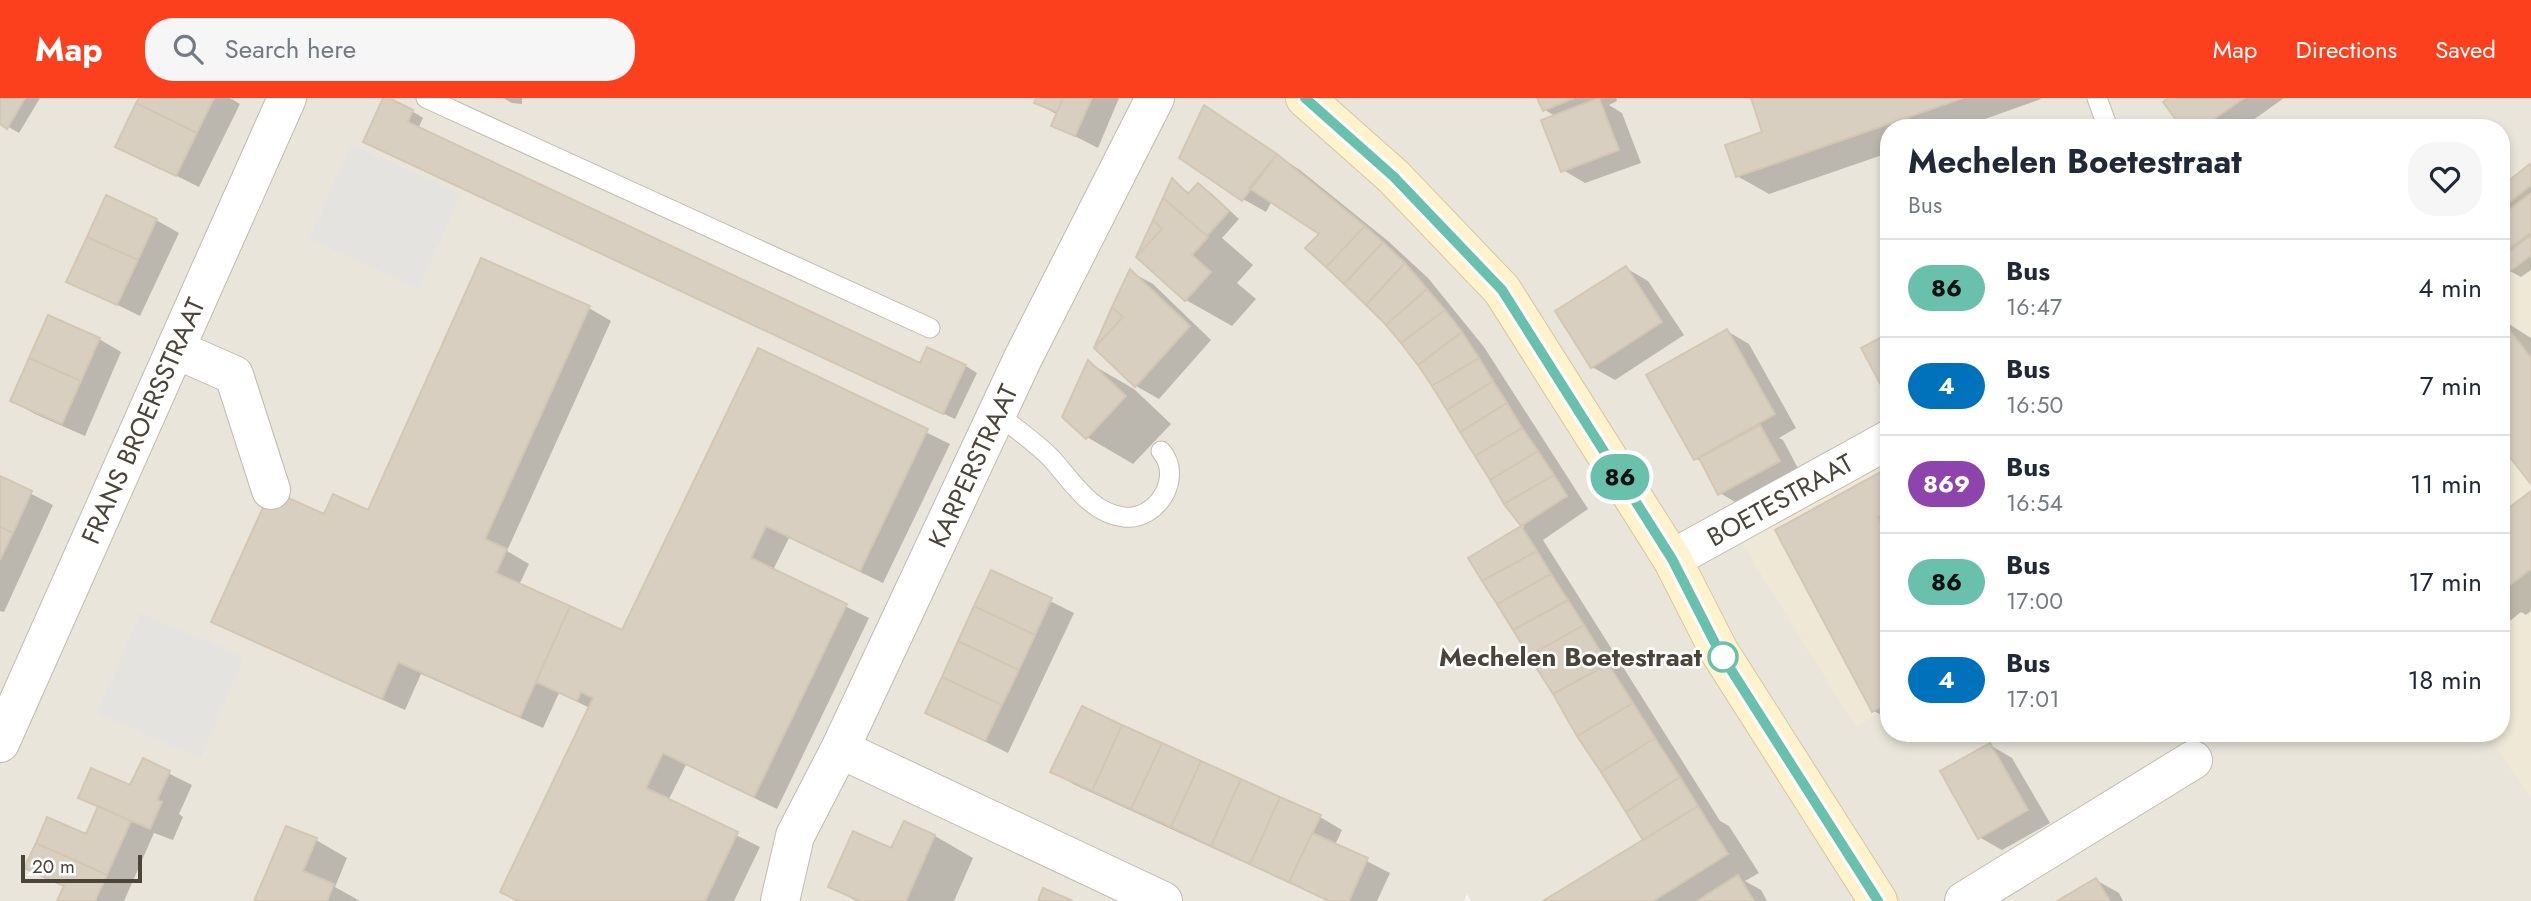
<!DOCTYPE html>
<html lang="en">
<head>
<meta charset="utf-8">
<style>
	:root { --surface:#fff; --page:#f6f6f7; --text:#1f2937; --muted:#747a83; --line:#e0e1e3; --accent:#fc3f1d }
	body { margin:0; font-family:Jost,sans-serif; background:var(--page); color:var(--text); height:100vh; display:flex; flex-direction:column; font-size:26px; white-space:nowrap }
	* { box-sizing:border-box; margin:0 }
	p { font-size:23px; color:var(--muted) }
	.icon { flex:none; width:38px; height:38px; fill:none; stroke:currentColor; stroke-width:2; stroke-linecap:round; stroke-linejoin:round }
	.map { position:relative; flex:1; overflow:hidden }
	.side { position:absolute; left:1880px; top:21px; width:630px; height:623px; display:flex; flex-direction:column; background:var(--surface); border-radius:28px; box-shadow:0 4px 10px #0003 }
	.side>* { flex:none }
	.badge { padding:0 14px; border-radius:23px; font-size:24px; line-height:46px }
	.scale { position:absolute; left:21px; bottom:18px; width:121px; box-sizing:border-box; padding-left:7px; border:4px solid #4b4439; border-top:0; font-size:19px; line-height:24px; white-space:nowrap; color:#4b4439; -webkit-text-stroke:5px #fff; paint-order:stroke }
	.map>.badge { position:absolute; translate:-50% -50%; box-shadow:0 0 0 4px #fff }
	.round { display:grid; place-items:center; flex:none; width:74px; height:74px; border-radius:28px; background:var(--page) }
	.overview { display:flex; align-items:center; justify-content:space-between; height:119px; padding:0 28px }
	h1 { font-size:33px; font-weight:700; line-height:52px }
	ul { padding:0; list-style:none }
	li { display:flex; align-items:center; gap:21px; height:98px; padding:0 28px; border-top:2px solid var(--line) }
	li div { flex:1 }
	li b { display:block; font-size:26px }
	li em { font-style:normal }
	li .badge { min-width:77px; font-weight:700; text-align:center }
	header { display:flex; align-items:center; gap:42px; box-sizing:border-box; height:98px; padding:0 35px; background:var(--accent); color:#fff }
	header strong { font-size:33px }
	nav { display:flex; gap:38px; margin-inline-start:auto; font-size:24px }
	.search { width:490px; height:63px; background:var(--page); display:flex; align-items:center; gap:18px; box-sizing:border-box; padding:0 24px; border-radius:28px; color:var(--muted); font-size:26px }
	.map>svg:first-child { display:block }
</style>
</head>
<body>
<header>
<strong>Map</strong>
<div class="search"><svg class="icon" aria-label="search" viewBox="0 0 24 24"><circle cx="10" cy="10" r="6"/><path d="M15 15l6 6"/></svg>Search here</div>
<nav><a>Map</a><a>Directions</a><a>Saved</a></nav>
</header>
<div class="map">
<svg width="2531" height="803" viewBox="0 0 2531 803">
	<rect width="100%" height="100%" fill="#f6f3ec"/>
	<!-- residential -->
	<path fill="#eae5da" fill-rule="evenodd" d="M0 0H2531V803H1471L1467 796 1464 803H0ZM1888 30H2501V635H1888Z"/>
	<!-- education -->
	<path fill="#efe8d6" d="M2531 73V699L2486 635H2501V96Z
		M1888 364V609L1856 629 1740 442Z"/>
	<!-- parking -->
	<path fill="#e5e3e0" d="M351 46 461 96 419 191 309 141Z
		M140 515 244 559 201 660 97 615Z"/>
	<!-- shadow -->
	<path fill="#0003" d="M0 0H40L19 35 0 24Z
		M141 0H230L240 6 199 89 117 48Z
		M503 0H522V6L512 5Z
		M1038 0H1119L1098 50 1053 27 1058 17 1036 5Z
		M1539 0H1616L1617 3 1609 7 1622 15 1641 65 1585 85 1563 72 1555 18 1545 12Z
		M1752 0H2040L2041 1 1960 30H1888V55L1769 96 1737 78 1765 35Z
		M2172 0H2284L2242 30H2184Z
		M1205 10 1300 72 1388 143 1428 180 1484 249 1588 411 1543 442 1720 723 1729 728 1759 775 1745 783 1761 792 1767 803H1546L1645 742 1471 461 1524 429 1506 405 1420 266 1322 136 1272 103 1266 114 1243 101Z
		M412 13 423 20 418 31 921 267 928 251 966 268 977 275 955 321 377 49Z
		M2531 68V172L2521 179 2510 173 2501 160V91Z
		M1173 83 1191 96 1199 87 1210 94 1239 121 1222 140 1253 167 1237 185 1256 201 1232 228 1186 202 1138 159Z
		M156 122 179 135 140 218 69 183Z
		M1626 170 1648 183 1684 237 1615 282 1592 269Z
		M1131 174 1153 186 1211 242 1159 301 1136 288Z
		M589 210 611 223 507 453 529 466 519 487 623 534 759 252 950 346 883 485 789 440 773 472 869 520 777 711 686 667 668 703 760 749 734 803H518L502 793 590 610 559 595 543 630 421 576 405 612 236 536 214 523 325 418 369 414Z
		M2501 221 2531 240V383L2501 345Z
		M1727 233 1749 246 1796 330 1779 340 1783 342 1801 376 1742 408 1720 395 1703 365 1695 360Z
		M99 241 121 254 85 338 35 316 12 303Z
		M1089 265 1134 291 1171 326 1133 366 1087 339Z
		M1888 372V621L1874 613 1777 432Z
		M0 380 53 407 4 514 0 513Z
		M2531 395V513L2526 517 2521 514 2501 530V418Z
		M992 474 1074 515 1008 655 928 615Z
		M1990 647 2012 660 2050 725 2002 752 1979 739Z
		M144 663 192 687 179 716 183 719 173 742 154 735 124 803H59L65 789 27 769 87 738 99 710 80 699 131 689Z
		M1053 674 1320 719 1342 732 1335 747 1390 775 1377 803H1328L1075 687Z
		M905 725 935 738 973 760 954 803H856L830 788 892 753Z
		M287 730 316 742 347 760 335 789 360 803H256Z
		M2096 782 2119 795 2123 803H2061Z"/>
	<!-- building -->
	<path fill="#d8cfc1" stroke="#d3c7b4" stroke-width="2" d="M0 0H25L7 31 0 26Z
		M139 0H214L197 35 136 5Z
		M383 0H389L413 12 408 24 920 265 927 249 966 267 943 316 363 44Z
		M1036 0H1063L1057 14 1034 5Z
		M1063 0H1092L1075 38 1051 28Z
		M1537 0H1574L1543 13Z
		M1599 0 1619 52 1561 74 1541 22Z
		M1751 0H1963L1736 79 1725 47 1762 34Z
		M2169 0H2244L2201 30H2182L2163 4Z
		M136 5 197 35 176 78 115 49Z
		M1204 7 1277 56 1242 103 1179 60Z
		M1277 56 1365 128 1326 169 1305 150 1319 136 1249 90Z
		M2531 65V87L2501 111V89Z
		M1172 80 1188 96 1198 85 1229 113 1207 138 1163 100Z
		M2531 95V134L2501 157V118Z
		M106 97 157 121 138 162 87 139Z
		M1163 100 1208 139 1192 157 1211 174 1185 203 1136 159 1162 131 1153 122Z
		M1153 122 1162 131 1136 159Z
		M1365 128 1383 144 1344 186 1326 169Z
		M2531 137V157L2509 174 2501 160Z
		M87 139 138 162 117 207 66 184Z
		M1383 144 1405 165 1366 207 1344 186Z
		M481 160 590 208 485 441 507 451 496 475 570 508 520 619 398 564 382 601 211 524 271 392 324 416 333 396 368 412Z
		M1405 165 1427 191 1386 227 1366 207Z
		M1626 168 1662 224 1591 270 1555 213Z
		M1130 171 1190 228 1135 289 1094 250 1123 219 1112 209Z
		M1427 191 1445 212 1401 245 1386 227Z
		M1112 209 1123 219 1094 250Z
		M1445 212 1462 234 1418 267 1401 245Z
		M48 217 100 240 81 283 29 260Z
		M2501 221 2531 260V386L2501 348Z
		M1727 231 1775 316 1694 362 1646 277Z
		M1462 234 1479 260 1432 288 1418 267Z
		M1888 236V300L1861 250Z
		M758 250 928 331 860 473 766 428 751 460 847 506 754 699 663 655 646 690 738 734 705 803H518L500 794 593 600 581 594 577 603 536 584 570 508 622 532Z
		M29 260 81 283 62 326 10 303Z
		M1479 260 1493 283 1447 312 1432 288Z
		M1088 262 1126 298 1086 341 1062 319Z
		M1493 283 1507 305 1460 334 1447 312Z
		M1507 305 1522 330 1475 358 1460 334Z
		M1760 327 1780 363 1718 397 1699 360Z
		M1522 330 1538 353 1490 382 1475 358Z
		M1538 353 1554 377 1504 406 1490 382Z
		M1888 370V413L1878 419 1888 441V605L1872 614 1775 432Z
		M1554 377 1567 398 1521 428 1504 406Z
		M0 378 32 393 13 435 0 429Z
		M2531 393V471L2501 494V416Z
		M1521 428 1537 453 1482 483 1468 460Z
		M0 429 13 435 0 462Z
		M1537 453 1551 476 1497 506 1482 483Z
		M991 472 1052 500 1035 537 974 508Z
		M1551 476 1568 502 1513 532 1497 506Z
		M1568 502 1584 527 1529 558 1513 532Z
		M974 508 1035 537 1019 572 958 543Z
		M1584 527 1608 566 1553 596 1529 558Z
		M958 543 1019 572 1002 607 942 579Z
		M1608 566 1633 605 1577 638 1553 596Z
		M942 579 1002 607 985 643 925 615Z
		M1633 605 1655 640 1601 674 1577 638Z
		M1082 608 1122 627 1092 693 1050 674Z
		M1122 627 1162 645 1131 711 1092 693Z
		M1655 640 1680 679 1626 714 1601 674Z
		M1162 645 1201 663 1171 729 1131 711Z
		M1990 645 2028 712 1978 741 1940 673Z
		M143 660 170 673 157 702 162 704 150 731 78 700 91 670 130 687Z
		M1201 663 1241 681 1211 748 1171 729Z
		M1680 679 1698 708 1643 742 1626 714Z
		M1241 681 1280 699 1250 766 1211 748Z
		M1280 699 1321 717 1289 784 1250 766Z
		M98 708 131 723 107 777 36 745 47 719 86 736Z
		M1698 708 1728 756 1653 803H1543Z
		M904 723 935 737 906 803H860L828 789 853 733 891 750Z
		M286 728 317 740 303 773 334 786 327 803H254Z
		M1312 735 1368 760 1349 803H1329L1289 784Z
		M36 745 107 777 95 803H57L64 788 24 770Z
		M1738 777 1754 803H1697Z
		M2096 780 2110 803H2057Z
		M1043 790 1073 803H1038Z"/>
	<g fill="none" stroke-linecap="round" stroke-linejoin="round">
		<!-- lane casing -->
		<g stroke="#c2bbae" stroke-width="21">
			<path id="lane" d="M426 0 930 230
				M2097 0 2108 30
				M997 316C1015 330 1035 344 1051 360 1072 383 1090 415 1124 419 1157 423 1184 379 1161 353"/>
		</g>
		<!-- street casing -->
		<g stroke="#c2bbae" stroke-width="40">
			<path id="street" d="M175 251 234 277 271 392
				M1672 461 1888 342
				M0 645 287 0
				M840 651 1163 803
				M780 803 795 738 840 651 1023 260 1155 0
				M1964 803 2193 662"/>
		</g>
		<!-- secondary casing -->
		<g stroke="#d6c79b" stroke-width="40">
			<path id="secondary" d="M1305 0 1394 79 1502 192 1672 461 1719 553 1878 803"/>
		</g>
		<!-- lane -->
		<use href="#lane" stroke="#fff" stroke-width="19"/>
		<!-- street -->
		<use href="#street" stroke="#fff" stroke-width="38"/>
		<!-- secondary -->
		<use href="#secondary" stroke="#fff3cd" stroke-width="38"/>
	</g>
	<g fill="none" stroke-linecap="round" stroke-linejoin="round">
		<!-- line casing -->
		<g stroke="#fff" stroke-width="16">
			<path id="line" d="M1305 0 1394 79 1502 192 1672 461 1719 553 1878 803"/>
		</g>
		<!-- line -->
		<use href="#line" stroke="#69c0ac" stroke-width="10"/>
	</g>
	<!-- markers -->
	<circle fill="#fff" stroke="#69c0ac" stroke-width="3.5" cx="1723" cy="559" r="14"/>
	<g text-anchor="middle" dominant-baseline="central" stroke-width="5" stroke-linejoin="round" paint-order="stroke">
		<!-- street labels -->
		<g font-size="26" fill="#4b4439" stroke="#fff">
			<text transform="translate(143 323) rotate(-66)">FRANS BROERSSTRAAT</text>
			<text transform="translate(973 368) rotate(-65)">KARPERSTRAAT</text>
			<text transform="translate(1780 402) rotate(-29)">BOETESTRAAT</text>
		</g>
		<!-- stop labels -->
		<g font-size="26" font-weight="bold" fill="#4b4439" stroke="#fff" text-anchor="end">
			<text x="1702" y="559">Mechelen Boetestraat</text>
		</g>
	</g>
</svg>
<div class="scale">20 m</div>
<b class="badge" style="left:1620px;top:379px;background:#69c0ac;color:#111">86</b>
<section class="side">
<div class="overview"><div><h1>Mechelen Boetestraat</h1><p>Bus</p></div><a class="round"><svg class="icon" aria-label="heart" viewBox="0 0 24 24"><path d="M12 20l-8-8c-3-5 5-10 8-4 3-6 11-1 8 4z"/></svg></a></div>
<ul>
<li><span class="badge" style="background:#69c0ac;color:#111">86</span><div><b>Bus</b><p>16:47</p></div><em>4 min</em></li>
<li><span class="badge" style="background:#0072bc;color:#fff">4</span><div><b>Bus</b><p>16:50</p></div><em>7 min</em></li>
<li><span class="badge" style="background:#8e44ad;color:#fff">869</span><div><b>Bus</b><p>16:54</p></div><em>11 min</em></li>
<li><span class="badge" style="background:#69c0ac;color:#111">86</span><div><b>Bus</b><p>17:00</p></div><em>17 min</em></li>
<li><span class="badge" style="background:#0072bc;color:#fff">4</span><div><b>Bus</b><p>17:01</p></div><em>18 min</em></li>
</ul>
</section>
</div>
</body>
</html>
